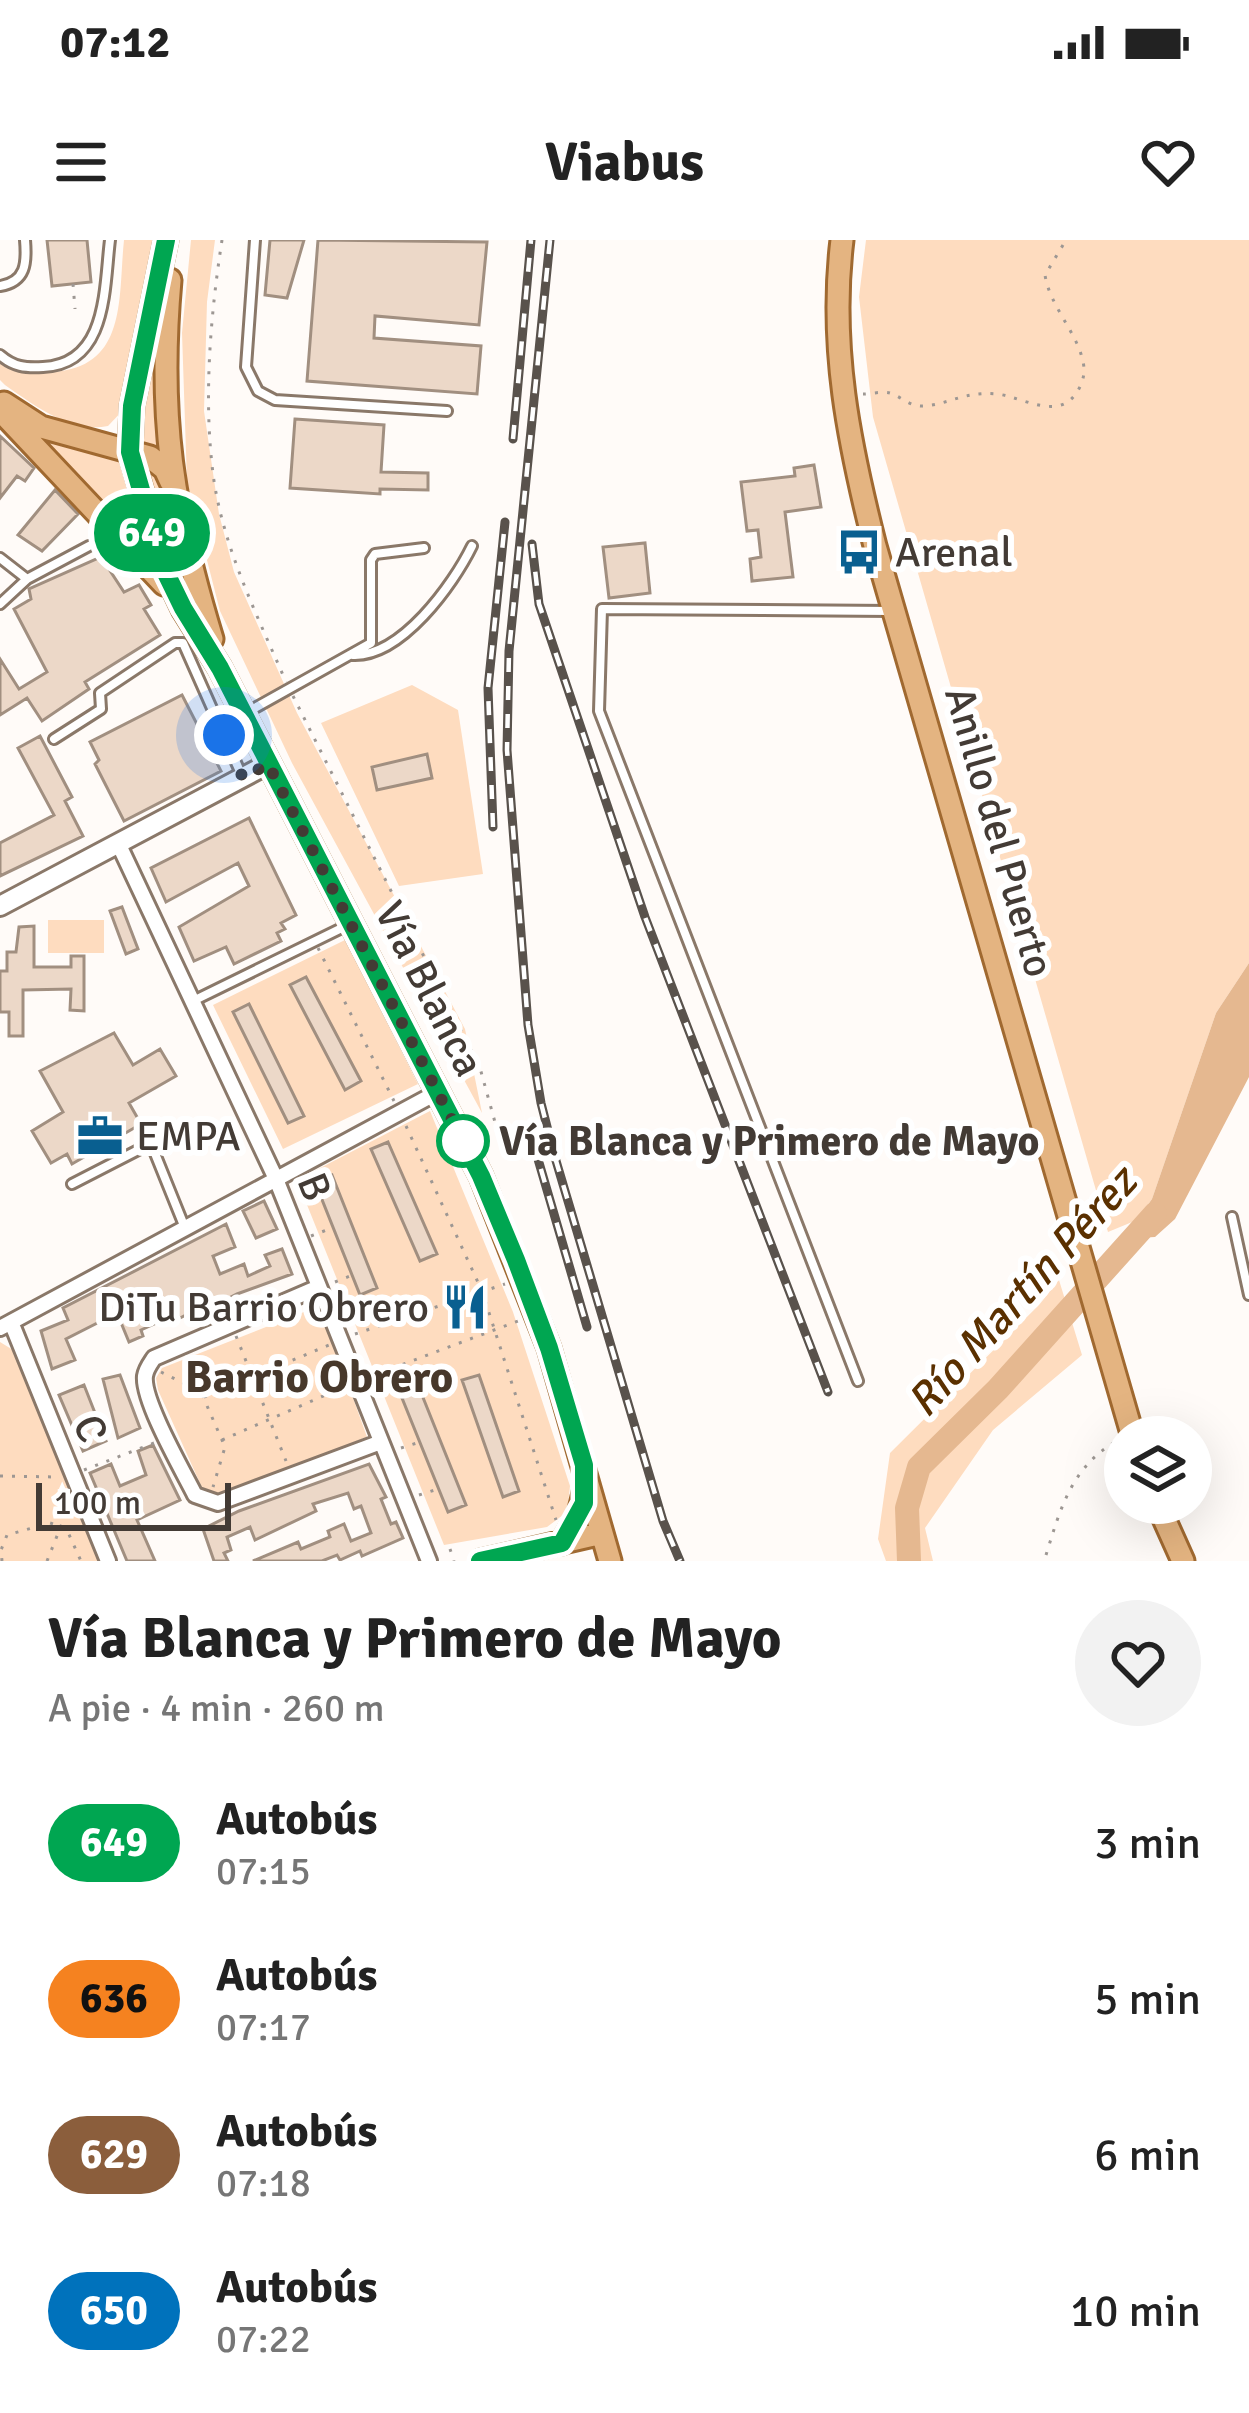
<!DOCTYPE html>
<html lang="es">
<head>
<meta charset="utf-8">
<style>
	:root { --surface:#fff; --page:#f2f2f2; --text:#222; --muted:#767676 }
	body { margin:0; font-family:Signika,sans-serif; background:var(--page); color:var(--text); height:100vh; display:flex; flex-direction:column; font-size:45px; white-space:nowrap }
	* { box-sizing:border-box; margin:0 }
	p { font-size:39px; color:var(--muted) }
	.icon { flex:none; width:66px; height:66px; fill:none; stroke:currentColor; stroke-width:2; stroke-linecap:round; stroke-linejoin:round }
	.map { position:relative; height:1321px; overflow:hidden }
	.sheet { display:flex; flex-direction:column; background:var(--surface); flex:1 }
	.sheet>* { flex:none }
	.badge { padding:0 24px; border-radius:39px; font-size:42px; line-height:78px }
	.fabs { position:absolute; left:1104px; top:1176px; display:grid; gap:24px }
	.fabs a { display:grid; place-items:center; width:108px; height:108px; border-radius:50%; background:var(--surface); box-shadow:0 12px 48px #0002; font-size:60px }
	.scale { position:absolute; left:36px; bottom:30px; width:195px; box-sizing:border-box; padding-left:12px; border:6px solid #433b35; border-top:0; font-size:33px; line-height:42px; white-space:nowrap; color:#433b35; -webkit-text-stroke:9px #fff; paint-order:stroke }
	.you { position:absolute; width:60px; height:60px; margin:-30px; border:9px solid #fff; border-radius:50%; background:#1a73e8; box-shadow:0 0 0 18px #1a73e833 }
	.map>.badge { position:absolute; translate:-50% -50%; box-shadow:0 0 0 6px #fff }
	.round { display:grid; place-items:center; flex:none; width:126px; height:126px; border-radius:63px; background:var(--page) }
	.overview { display:flex; align-items:center; justify-content:space-between; height:204px; padding:0 48px }
	h1 { font-size:57px; font-weight:700; line-height:90px }
	ul { padding:0; list-style:none }
	li { display:flex; align-items:center; gap:36px; height:156px; padding:0 48px }
	li div { flex:1 }
	li b { display:block; font-size:45px }
	li em { font-style:normal }
	li .badge { min-width:132px; font-weight:700; text-align:center }
	.status { display:flex; justify-content:space-between; align-items:center; height:84px; padding:0 60px; background:var(--surface); direction:ltr }
	.status svg { height:33px; fill:currentColor }
	header { display:flex; justify-content:space-between; align-items:center; height:156px; padding:0 48px; background:var(--surface); font-size:54px; font-weight:700 }
	.map>svg:first-child { display:block }
</style>
</head>
<body>
<div class="status"><b>07:12</b><svg viewBox="0 0 49 12"><path d="M0 12V9h3v3zM5 12V6h3v6zM10 12V3h3v9zM15 12V0h3v12zM26 1h20v11H26zM47 4h2v5h-2z"/></svg></div>
<header><svg class="icon" aria-label="menu" viewBox="0 0 24 24"><path d="M4 6h16M4 12h16M4 18h16"/></svg>Viabus<svg class="icon" aria-label="heart" viewBox="0 0 24 24"><path d="M12 20l-8-8c-3-5 5-10 8-4 3-6 11-1 8 4z"/></svg></header>
<div class="map">
<svg width="1249" height="1321" viewBox="0 0 1249 1321">
	<rect width="100%" height="100%" fill="#fffbf8"/>
	<!-- green -->
	<path fill="#fedcbf" d="M124 0H157L126 167 108 186C71 194 34 165 5 145L0 140V122C17 133 34 133 54 132 128 126 118 57 124 0Z
		M191 0H215L207 62 204 171 219 274 234 332 297 473 465 789 482 873 292 523 220 371 187 242 182 93Z
		M866 0H1249V723L1216 773 1152 959 1137 980 1108 992 873 177 859 57Z
		M164 36 160 209 138 205 143 148Z
		M19 183 123 216 149 314 93 252Z
		M140 221 149 223 162 242 169 280 199 379 161 295Z
		M412 445 458 470 483 634 399 646 321 483Z
		M48 680H104V713H48Z
		M345 700 418 844 283 909 213 765Z
		M430 871 513 1072 570 1246 567 1272 547 1287 444 1305 297 940Z
		M1059 1040 1082 1115 993 1190 925 1288 933 1321H886L878 1299 890 1213 1039 1065Z
		M314 1068 323 1074 367 1197 221 1255 204 1252 158 1150 156 1138 162 1128Z
		M0 1102 13 1110 98 1321H0Z"/>
	<!-- water -->
	<path fill="#e5b890" d="M1249 723V837L1175 979 1155 997 1137 998V980L1152 959 1216 773Z"/>
	<g fill="none" stroke-linecap="round" stroke-linejoin="round">
		<!-- river -->
		<path stroke="#e5b890" stroke-width="24" d="M909 1321 907 1268 919 1227 998 1149 1155 974"/>
	</g>
	<!-- building -->
	<path fill="#ecd8c8" stroke="#a18f80" stroke-width="3" d="M47 0H87L91 42 52 46Z
		M270 0H304L287 58 265 55Z
		M318 0 487 2 479 85 375 76 374 98 481 106 477 154 307 141Z
		M295 179 384 185 381 232 428 233V250L380 249V254L290 248Z
		M0 196 34 228 25 241 17 236 0 258Z
		M814 225 821 267 785 272 793 337 752 341 750 319 761 317 758 290 747 291 741 242 795 236 794 228Z
		M55 250 78 274 42 311 18 295Z
		M645 303 650 353 609 358 603 307Z
		M101 317 124 352 139 345 151 365 144 369 160 395 85 442 89 449 42 481 27 458 0 475V419L19 449 47 432 14 369 31 359 29 349Z
		M182 455 221 531 124 581 95 524 99 520 90 502Z
		M40 496 72 557 65 561 83 596 0 636V603L54 575 18 508Z
		M427 514 432 538 377 550 372 527Z
		M249 578 296 675 281 683 285 689 277 693 281 701 234 724 226 707 194 721 179 687 249 646 238 623 166 662 151 628Z
		M122 667 138 709 126 714 110 671Z
		M34 686V727H71V716H84V771L70 770 71 749 23 750V796H9V772H0V731H7V712H16L19 687Z
		M306 737 361 841 345 850 290 745Z
		M249 764 304 876 288 883 233 772Z
		M114 793 133 825 160 809 176 836 129 863 141 884 72 924 67 914 51 923 32 891 63 872 40 831Z
		M388 902 437 1014 420 1021 371 909Z
		M332 935 377 1048 360 1055 315 942Z
		M264 961 277 989 256 998 243 971Z
		M226 984 235 1007 213 1016 220 1034 244 1024 248 1036 270 1026 265 1015 282 1009 292 1034 237 1054 196 1075 194 1071 172 1082 170 1077 141 1090 143 1096 129 1102 117 1073 66 1099 75 1120 52 1129 41 1091 68 1080 63 1068Z
		M120 1135 140 1188 118 1198 103 1139Z
		M479 1135 519 1251 503 1257 462 1140Z
		M84 1145 106 1201 83 1211 59 1155Z
		M420 1150 466 1265 448 1272 402 1158Z
		M153 1205 180 1260 137 1280 155 1321H127L90 1233 111 1224 120 1246 146 1235 138 1211Z
		M369 1224 386 1257 381 1259 391 1284 396 1282 403 1298 362 1316 360 1311 340 1320 337 1315 322 1321H253L298 1302 301 1309 330 1297 328 1291 344 1284 351 1301 371 1293 361 1266 354 1269 348 1253 313 1264 316 1271 255 1300 250 1287 227 1297 231 1310 224 1313 228 1321H214L203 1289 239 1271Z"/>
	<g fill="none" stroke-linecap="round" stroke-linejoin="round">
		<!-- lane casing -->
		<g stroke="#8a7869" stroke-width="14">
			<path id="lane" d="M255 0 246 127 258 151 275 160 447 171
				M0 46C26 42 27 23 25 0
				M0 115C14 127 25 128 43 127 108 124 104 48 110 0
				M0 318 27 339 89 306
				M0 364 27 339
				M353 415C401 417 453 345 472 306
				M244 474 371 403V320L375 314 424 308
				M54 499 101 469 100 453 175 403H183L242 536
				M195 760 350 684
				M72 944 146 906 154 911 185 988
				M1232 977 1249 1055
				M858 1141 599 471 602 369 893 371"/>
		</g>
		<!-- street casing -->
		<g stroke="#8a7869" stroke-width="20">
			<path id="street" d="M119 605 276 939 429 1321
				M319 1047 154 1118C150 1124 146 1129 145 1136 142 1160 183 1231 195 1255L218 1263 381 1202
				M11 1082 108 1321
				M0 1088 438 852"/>
		</g>
		<!-- secondary casing -->
		<g stroke="#8a7869" stroke-width="24">
			<path id="secondary" d="M0 666 268 524"/>
		</g>
		<!-- primary casing -->
		<g stroke="#a06930" stroke-width="27">
			<path id="primary" d="M166 0 132 166 130 211 164 329 183 369 220 428 481 936 549 1108 610 1321
				M842 0C829 106 849 204 875 306L1133 1197
				M170 40C158 177 172 268 212 399
				M4 163 41 187 150 217 165 229 171 242
				M0 170 164 344
				M1157 1263 1183 1321
				M562 1303 579 1274 586 1244
				M481 1321 602 1293"/>
		</g>
		<!-- path -->
		<path stroke="#9d9793" stroke-width="3" stroke-dasharray="3 9" stroke-linecap="butt" d="M222 0C210 78 203 163 214 241 225 312 258 377 286 442
			M73 44 75 69
			M863 154C870 154 883 151 890 153 902 157 910 167 924 166 950 164 964 151 997 154 1016 156 1041 171 1061 165 1075 161 1085 142 1084 128 1081 96 1050 68 1045 35L1066 0
			M293 456 480 828 506 922
			M318 708 394 861
			M406 886 482 1051 556 1280
			M311 996 332 988
			M335 1042 350 1036
			M355 1094 505 1044
			M236 1096 286 1221
			M161 1132 201 1152 225 1207 213 1247
			M369 1137 518 1081
			M204 1157 329 1105
			M222 1200 344 1147
			M401 1208 417 1203
			M84 1230 154 1203
			M0 1236 58 1237
			M419 1255 435 1250
			M450 1309 454 1321
			M1046 1315C1060 1270 1071 1228 1115 1202
			M2 1321 1 1310 7 1295 50 1283 66 1288 81 1321
			M47 1321 71 1261"/>
		<!-- lane -->
		<use href="#lane" stroke="#fff" stroke-width="8"/>
		<!-- street -->
		<use href="#street" stroke="#fff" stroke-width="14"/>
		<!-- secondary -->
		<use href="#secondary" stroke="#fff" stroke-width="18"/>
		<!-- primary -->
		<use href="#primary" stroke="#e4b481" stroke-width="21"/>
		<!-- rail casing -->
		<g stroke="#59524c" stroke-width="9">
			<path id="rail" d="M550 0 509 411 507 510 528 785 541 863 554 914 663 1281 680 1321
				M513 199 531 0
				M532 304 539 364 645 677 828 1152
				M493 587 488 448 505 282
				M533 902 587 1087"/>
		</g>
		<!-- rail -->
		<use href="#rail" stroke="#fff" stroke-width="4.5" stroke-dasharray="14" stroke-linecap="butt"/>
	</g>
	<g fill="none" stroke-linecap="round" stroke-linejoin="round">
		<!-- line casing -->
		<g stroke="#fff" stroke-width="27">
			<path id="line" d="M166 0 132 166 130 212 164 329 183 368 220 428 481 936 516 1020 549 1108 584 1225V1263L562 1303 480 1321"/>
		</g>
		<!-- line -->
		<use href="#line" stroke="#00a651" stroke-width="18"/>
		<!-- walk -->
		<path stroke="#433b35" stroke-width="12" stroke-dasharray="0 21.6" d="M224 495 243 538 268 524 463 901"/>
	</g>
	<!-- icons -->
	<defs>
		<g id="bus-bare" transform="scale(3.6)"><path d="M-5-6H5V4H4V6H2V4H-2V6H-4V4H-5ZM-3.5-4V0h7V-4ZM-3.5 1.2v1.5H-2V1.2ZM2 1.2v1.5H3.5V1.2Z" fill="#095f90" stroke="#fff" stroke-width="2.5" paint-order="stroke"/></g>
		<g id="office-bare" transform="scale(3.6)"><path d="M-6-3h4V-5.5h4V-3h4V5H-6ZM-1-4.5V-3h2v-1.5ZM-6 0V1H6V0Z" fill="#095f90" stroke="#fff" stroke-width="2.5" paint-order="stroke"/></g>
		<g id="restaurant-bare" transform="scale(3.6)"><path d="M-5-6h1v4h1v-4h1v4h1v-4h1v5L-1.5 .5V6h-2V.5L-5-1ZM5-6V6H3V1.5H1.5Q1.5-4 5-6Z" fill="#095f90" stroke="#fff" stroke-width="2.5" paint-order="stroke"/></g>
	</defs>
	<g fill-rule="evenodd">
		<use href="#bus-bare" x="859" y="312"/>
		<use href="#office-bare" x="100" y="896"/>
		<use href="#restaurant-bare" x="465" y="1067"/>
	</g>
	<!-- markers -->
	<circle fill="#fff" stroke="#00a651" stroke-width="6" cx="463" cy="901" r="24"/>
	<g text-anchor="middle" dominant-baseline="central" stroke-width="12" stroke-linejoin="round" paint-order="stroke">
		<!-- poi labels -->
		<g font-size="42" fill="#433b35" stroke="#fff" text-anchor="start">
			<text x="895" y="312">Arenal</text>
			<text x="136" y="896">EMPA</text>
			<text x="429" y="1067" text-anchor="end">DiTu Barrio Obrero</text>
		</g>
		<!-- street labels -->
		<g font-size="42" fill="#433b35" stroke="#fff">
			<text transform="translate(999 592) rotate(74)">Anillo del Puerto</text>
			<text transform="translate(429 749) rotate(63)">Vía Blanca</text>
			<text transform="translate(314 947) rotate(68)">B</text>
			<text transform="translate(90 1189) rotate(68)">C</text>
		</g>
		<!-- stop labels -->
		<g font-size="42" font-weight="bold" fill="#433b35" stroke="#fff" text-anchor="start">
			<text x="499" y="901">Vía Blanca y Primero de Mayo</text>
		</g>
		<!-- water labels -->
		<g font-size="45" font-style="italic" fill="#5a3000" stroke="#fff">
			<text transform="translate(1022 1052) rotate(-48)">Río Martín Pérez</text>
		</g>
		<!-- neighbourhood labels -->
		<g font-size="45" font-weight="bold" fill="#47382b" stroke="#fff">
			<text x="319" y="1137">Barrio Obrero</text>
		</g>
	</g>
</svg>
<div class="fabs">
<a><svg class="icon" aria-label="layers" viewBox="0 0 24 24"><path d="M12 4l9 5-9 5-9-5zM3 14l9 5 9-5"/></svg></a>
</div>
<div class="scale">100 m</div>
<div class="you" style="left:224px;top:495px"></div>
<b class="badge" style="left:152px;top:293px;background:#00a651;color:#fff">649</b>
</div>
<section class="sheet">
<div class="overview"><div><h1>Vía Blanca y Primero de Mayo</h1><p>A pie · 4 min · 260 m</p></div><a class="round"><svg class="icon" aria-label="heart" viewBox="0 0 24 24"><path d="M12 20l-8-8c-3-5 5-10 8-4 3-6 11-1 8 4z"/></svg></a></div>
<ul>
<li><span class="badge" style="background:#00a651;color:#fff">649</span><div><b>Autobús</b><p>07:15</p></div><em>3 min</em></li>
<li><span class="badge" style="background:#f58220;color:#111">636</span><div><b>Autobús</b><p>07:17</p></div><em>5 min</em></li>
<li><span class="badge" style="background:#8b5e3c;color:#fff">629</span><div><b>Autobús</b><p>07:18</p></div><em>6 min</em></li>
<li><span class="badge" style="background:#0072bc;color:#fff">650</span><div><b>Autobús</b><p>07:22</p></div><em>10 min</em></li>
</ul>
</section>
</body>
</html>
